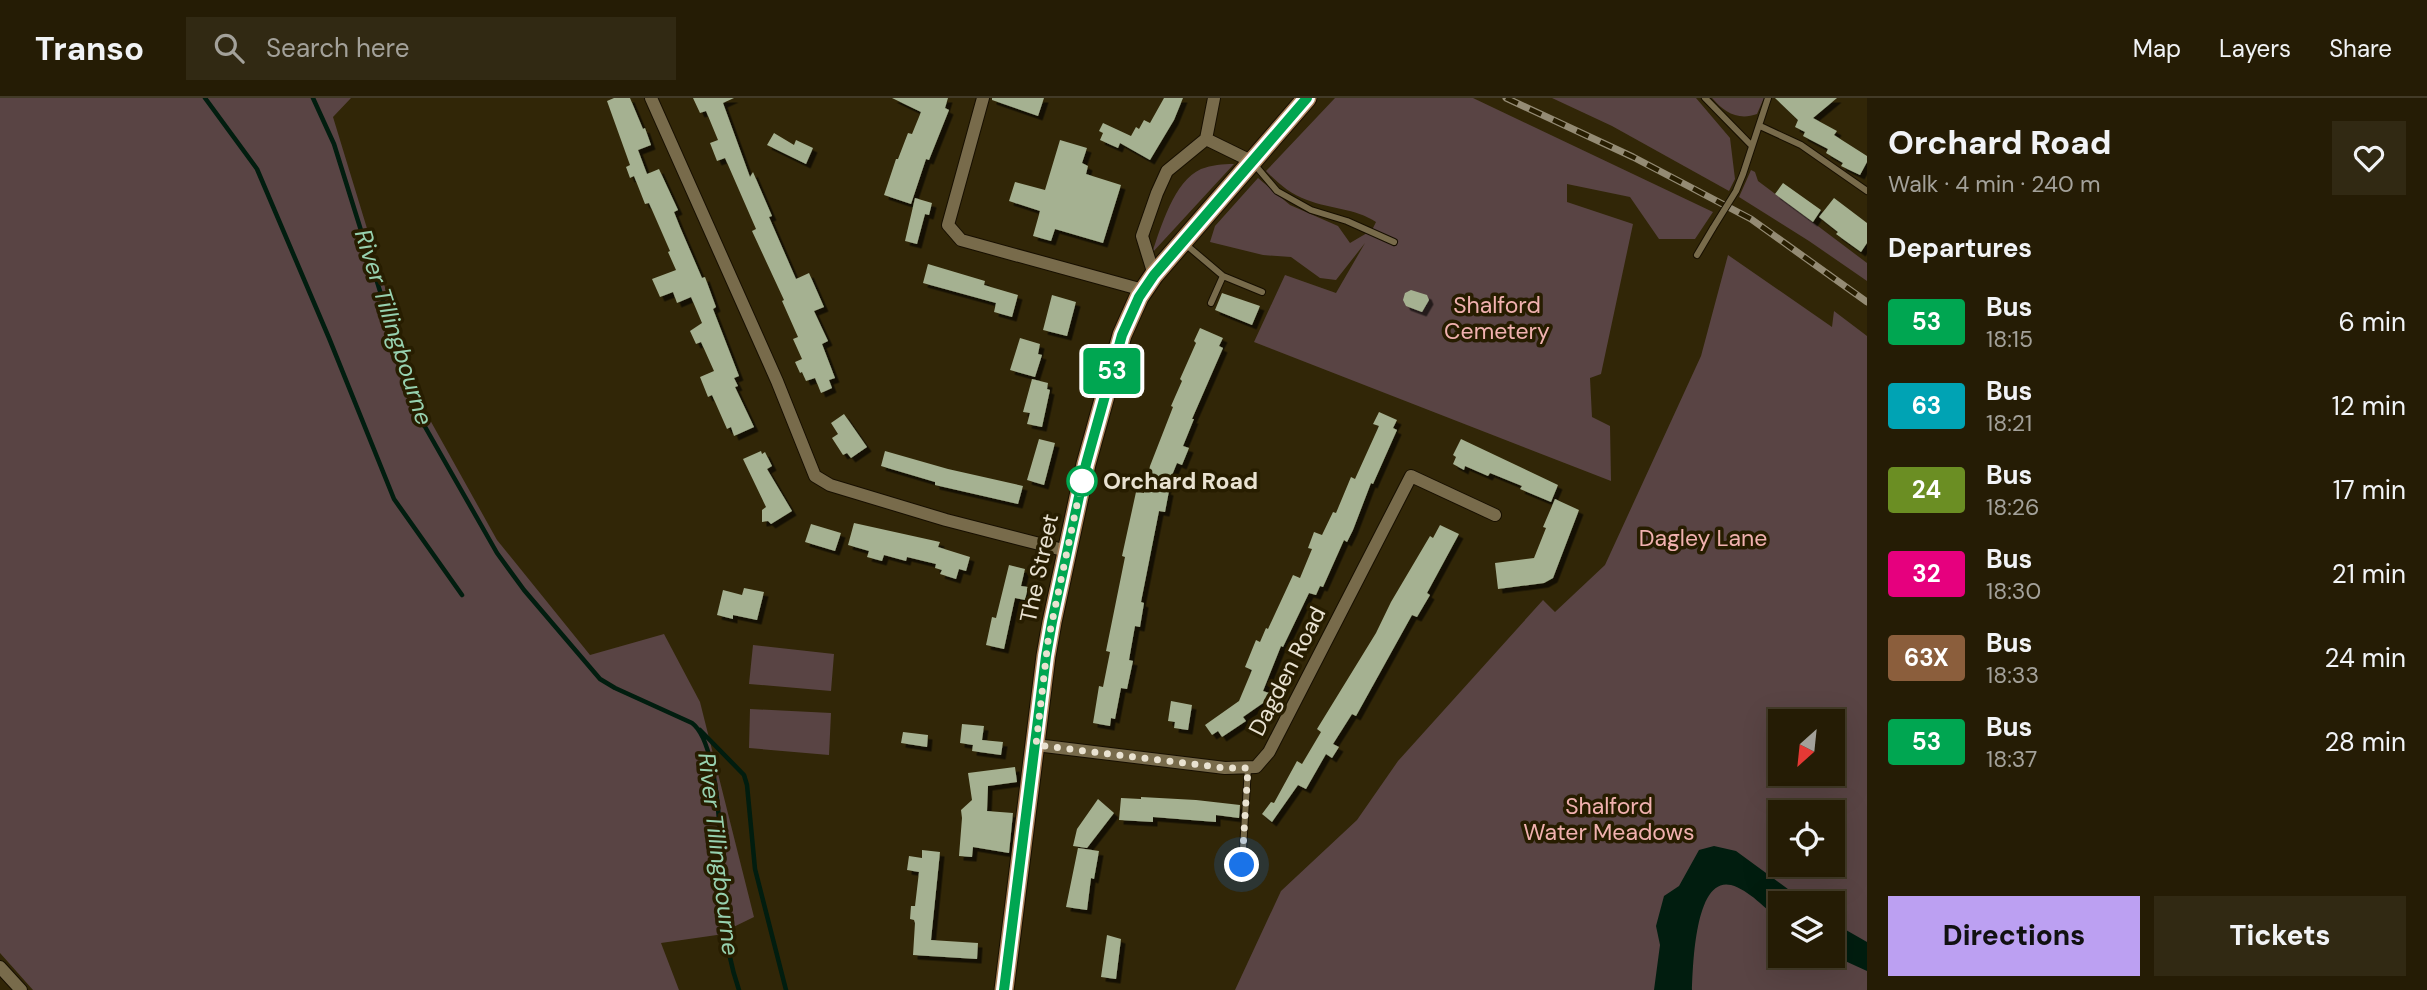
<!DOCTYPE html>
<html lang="en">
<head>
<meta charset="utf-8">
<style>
	:root { --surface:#251c05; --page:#312913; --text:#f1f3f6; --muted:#a3a19a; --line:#423a27; --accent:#bca0f2 }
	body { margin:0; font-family:"DM Sans",sans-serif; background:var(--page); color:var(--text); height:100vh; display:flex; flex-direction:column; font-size:26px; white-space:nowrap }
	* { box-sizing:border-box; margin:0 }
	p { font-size:23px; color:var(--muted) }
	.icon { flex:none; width:38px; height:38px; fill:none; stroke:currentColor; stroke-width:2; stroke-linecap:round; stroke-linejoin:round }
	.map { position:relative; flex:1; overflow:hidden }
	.details { display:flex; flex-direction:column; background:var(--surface); width:560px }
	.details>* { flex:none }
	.badge { padding:0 14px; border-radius:5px; font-size:24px; line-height:46px }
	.needle { width:46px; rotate:207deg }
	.controls { position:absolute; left:1768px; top:611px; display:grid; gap:14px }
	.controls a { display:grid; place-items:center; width:77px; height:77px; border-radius:0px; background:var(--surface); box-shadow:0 7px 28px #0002,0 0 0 2px var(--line); font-size:35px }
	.you { position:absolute; width:35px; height:35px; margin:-18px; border:5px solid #fff; border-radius:50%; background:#1a73e8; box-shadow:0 0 0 10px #1a73e833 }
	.map>.badge { position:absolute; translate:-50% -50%; box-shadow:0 0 0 4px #fff }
	h2 { padding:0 21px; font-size:26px; line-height:63px }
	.round { display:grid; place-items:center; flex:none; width:74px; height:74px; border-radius:0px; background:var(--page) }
	.headline { display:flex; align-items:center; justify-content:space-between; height:119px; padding:0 21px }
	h1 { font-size:33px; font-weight:800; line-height:52px }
	.button { display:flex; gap:14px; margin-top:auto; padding:14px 21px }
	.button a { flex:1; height:80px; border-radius:0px; background:var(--accent); color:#111; font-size:28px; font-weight:800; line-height:80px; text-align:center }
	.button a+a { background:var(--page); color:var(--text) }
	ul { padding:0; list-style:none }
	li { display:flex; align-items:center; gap:21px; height:84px; padding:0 21px }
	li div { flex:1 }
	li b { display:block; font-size:26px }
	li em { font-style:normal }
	li .badge { min-width:77px; font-weight:700; text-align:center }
	header { display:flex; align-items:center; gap:42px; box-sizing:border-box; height:98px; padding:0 35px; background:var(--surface); border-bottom:2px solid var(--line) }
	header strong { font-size:33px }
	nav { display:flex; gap:38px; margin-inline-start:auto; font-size:24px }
	.search { width:490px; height:63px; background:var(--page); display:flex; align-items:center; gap:18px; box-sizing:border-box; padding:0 24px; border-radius:0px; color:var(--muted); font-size:26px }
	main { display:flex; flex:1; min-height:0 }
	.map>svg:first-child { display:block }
</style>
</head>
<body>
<header>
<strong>Transo</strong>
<div class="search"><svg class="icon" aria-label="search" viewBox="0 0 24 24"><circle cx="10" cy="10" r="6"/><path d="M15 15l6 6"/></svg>Search here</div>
<nav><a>Map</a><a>Layers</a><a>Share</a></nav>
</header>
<main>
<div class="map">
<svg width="1867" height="892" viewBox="0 0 1867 892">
	<defs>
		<filter id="shadow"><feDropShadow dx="4.5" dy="4.5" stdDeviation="0" flood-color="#0009"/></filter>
	</defs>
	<rect width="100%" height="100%" fill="#312607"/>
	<!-- green -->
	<path fill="#594444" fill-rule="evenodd" d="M0 0H351L333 19 420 304 497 442 590 557 664 536 700 604 754 819 717 837 661 845 679 892H33L0 855Z
		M1335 0H1473L1713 114 1695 141H1659L1630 99 1567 86V104L1633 126 1601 276 1590 280 1592 319 1610 328 1611 383 1254 244 1285 177 1336 195 1365 145 1336 182 1320 180 1291 159 1263 157 1210 144 1215 128 1258 80 1290 107 1338 128 1350 145 1367 135 1370 136 1376 124C1355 110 1330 111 1307 102 1290 96 1278 85 1266 73Z
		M1552 0H1696L1730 40 1735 81 1729 93 1612 28Z
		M1712 0H1764L1757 16C1738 23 1724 14 1712 0Z
		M1234 66 1152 155C1161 129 1174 83 1201 71 1212 67 1222 66 1234 66Z
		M1751 72 1755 74 1758 83 1867 165V183L1809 143 1739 99Z
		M1728 157 1832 229 1834 213 1867 238V892H1235L1281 793 1357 722 1398 663 1543 502 1555 514 1605 467 1701 258ZM1780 623H1832V676H1780ZM1780 714H1832V766H1780ZM1780 805H1832V858H1780Z
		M753 547 834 556 831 593 749 586Z
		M750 611 831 615 829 657 749 650Z"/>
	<!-- water -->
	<path fill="#011d0f" d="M1714 748 1736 753 1807 805H1780V823C1766 811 1749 792 1731 787 1694 778 1693 872 1692 892H1654L1660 847 1656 828 1664 798 1679 788 1699 752Z
		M1832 824 1867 844V873L1832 857Z"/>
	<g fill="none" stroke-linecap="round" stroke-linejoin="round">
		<!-- stream -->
		<path stroke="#011d0f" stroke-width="4.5" d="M205 0 257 71 329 240 394 401 462 497
			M313 0 334 46 409 286 424 327 497 455 524 492 600 581 615 590 692 625C723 648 721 778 724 818 726 843 731 869 739 892
			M700 632 744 677 747 687 755 771 786 892"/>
	</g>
	<!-- building -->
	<path fill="#a5b191" filter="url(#shadow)" d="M614 0H630L643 31 645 30 651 47 638 52 647 76 659 71 678 112 674 114 680 129 702 180 705 179 716 209 713 211 739 278 734 280 738 288 735 289 754 329 734 338 731 329 727 331 712 297 708 299 700 279 714 273 701 244 696 246 690 233 702 225 691 199 677 205 673 194 660 199 652 181 676 172 668 154 670 153 649 105 645 106 634 78 630 80 626 69 630 67 607 3Z
		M693 0H734L723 5 750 79 753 74 772 118 769 119 796 181 809 175 824 209 814 213 828 243 822 246 835 280 829 282 832 290 821 295 815 280 806 283 802 274 800 275 795 264 802 261 793 241 798 239 782 203 784 202 752 133 756 131 725 60 717 63 710 45 718 42 706 13 700 15Z
		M892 0H948L945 10 949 12 929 62 926 61 911 106 884 97 896 61H898L908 35 912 36 921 14Z
		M992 0H1044L1038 18 992 2Z
		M1164 0H1183L1174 22 1150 62 1120 45 1118 50 1100 42 1103 35 1099 33 1103 25 1131 38 1136 29 1139 31 1144 22 1150 25Z
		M1775 0H1837L1813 20 1837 33 1834 37 1867 58V64L1860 77 1841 68 1843 65 1826 55 1828 51 1803 38 1805 34 1795 29 1798 22Z
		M774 35 794 47 796 42 813 50 806 66 767 47Z
		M1060 42 1087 50 1082 65 1088 68 1086 76 1121 87 1103 145 1055 131 1051 143 1033 138 1040 113 1009 103 1015 84 1045 92Z
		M1783 85 1821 112 1813 124 1775 96Z
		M915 100 932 105 929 117 925 116 917 146 905 143Z
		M1834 100 1867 125V145L1861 154 1836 136 1838 134 1819 119Z
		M928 166 985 183 984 187 1018 197 1012 219 994 214 996 205 923 185Z
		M1411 192 1427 197 1429 202 1422 214 1406 208 1403 202 1405 195Z
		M1222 195 1260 208 1252 227 1215 212Z
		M1052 197 1076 204 1067 238 1043 232Z
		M1200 230 1223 240 1219 248 1223 250 1192 321H1194L1183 348 1189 350 1182 367 1177 365 1166 392 1169 393 1165 414 1159 413 1141 504 1144 505 1140 529 1135 528 1129 562 1133 563 1127 591 1121 590 1115 621 1111 620 1110 628 1093 625 1099 588 1103 589 1110 554 1106 553 1125 459 1122 458 1136 394 1144 395 1150 368 1173 309 1171 308 1182 283 1180 281 1196 245 1194 243Z
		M1020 240 1040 246 1038 256 1042 257 1035 279 1010 272Z
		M1032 281 1048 285 1047 291 1050 292 1042 329 1027 326 1030 315 1023 314Z
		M1379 314 1397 322 1393 330 1397 332 1373 386 1371 385 1353 432 1347 444 1344 442 1323 489 1320 488 1316 497 1309 495 1283 549 1281 548 1263 593 1269 595 1266 603 1243 619 1246 623 1222 639 1218 633 1212 637 1205 627 1239 603 1252 572 1245 569 1256 542 1260 544 1266 530 1268 531 1293 477 1300 480 1312 451 1308 450 1314 434 1322 437 1333 414 1336 415 1351 379 1355 381 1379 328 1373 326Z
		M844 316 867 349 851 360 847 355 843 357 832 340 838 336 831 325Z
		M1039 341 1055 345 1044 387 1027 382Z
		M1461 341 1558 387 1551 404 1520 391 1522 388 1490 375 1488 378 1465 368 1464 372 1453 366 1456 359 1453 357Z
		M761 353 762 356 765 354 772 368 767 371 792 413 771 426 768 423 762 424V412L766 409 743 361Z
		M885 353 948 371 1023 388 1018 406 935 387V384L881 368Z
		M1555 401 1579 412 1553 480 1544 485 1498 491 1495 465 1534 460 1546 430 1543 429Z
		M854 425 940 444 938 449 970 459 966 473 959 471 956 481 940 476 942 472 935 470 936 466 907 459 906 463 884 457 882 463 867 459 869 453 848 447Z
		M811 426 841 435 835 453 805 444Z
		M1440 427 1459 436 1427 495 1430 497 1417 519 1412 517 1356 618 1352 616 1333 646 1339 649 1332 660 1326 656 1306 691 1298 687 1272 724 1262 716 1271 704 1274 705 1297 663 1302 666 1321 634 1317 631 1376 535 1391 504 1430 438 1433 440Z
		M1009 467 1025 471 1021 488 1028 489 1025 502 1015 500 1004 551 986 547 992 519 996 520Z
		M744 490 764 494 757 522 733 517V521L717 517 723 492 742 497Z
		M1171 603 1192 607 1188 632 1174 630 1175 624 1168 623Z
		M962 626 984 628 982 642 1003 644 1001 657 972 653 973 647 960 645Z
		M903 634 928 637 927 649 901 645Z
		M1015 669 1017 684 988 688 987 713 1013 715 1009 755 973 749 972 759 959 758 962 720 961 712 972 702 968 675Z
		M1141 699 1196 702 1240 707 1239 720 1216 717V724L1153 719V724L1119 722 1121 700 1141 701Z
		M1098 701 1114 715 1087 750 1073 748 1077 731Z
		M1078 750 1099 753 1094 781 1091 780 1087 812 1066 809Z
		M922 752 940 754 931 842 978 845 977 861 913 857 915 825 914 822 910 821 911 808H915L919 774 907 772 909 758 922 760Z
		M1107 837 1121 841 1116 881 1101 879Z"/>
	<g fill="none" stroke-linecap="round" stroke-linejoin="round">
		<!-- service casing -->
		<g stroke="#170f00" stroke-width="8">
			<path id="service" d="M1705 0 1752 48
				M1760 28 1801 47 1867 93
				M1255 67 1277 93 1311 112 1347 123 1394 144
				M1743 76 1768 0
				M1184 145 1223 178 1211 205
				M1697 157 1713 130
				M1223 178 1262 194
				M1242 767 1248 670"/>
		</g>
		<!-- minor casing -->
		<g stroke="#170f00" stroke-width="14">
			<path id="minor" d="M651 0 777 283 815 378 830 387 946 422 1067 453
				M983 0 948 127 961 142 1143 192
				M1206 41 1251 63
				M1154 177 1142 138 1157 95 1167 73 1206 41 1214 0
				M1036 647 1225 670 1256 669 1269 654 1411 378 1495 417
				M0 869 21 892"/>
		</g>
		<!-- primary casing -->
		<g stroke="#170f00" stroke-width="21">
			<path id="primary" d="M1004 892 1046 558 1052 524 1086 366 1122 237 1139 199 1154 177 1307 0"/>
		</g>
		<!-- service -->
		<use href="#service" stroke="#786b4b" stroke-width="6"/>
		<!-- minor -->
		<use href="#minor" stroke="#786b4b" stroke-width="12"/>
		<!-- primary -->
		<use href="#primary" stroke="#ab825c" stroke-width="19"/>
		<!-- rail casing -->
		<g stroke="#948b74" stroke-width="7">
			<path id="rail" d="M1506 0 1633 59 1751 121 1867 204"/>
		</g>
		<!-- rail -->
		<use href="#rail" stroke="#271d00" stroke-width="4.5" stroke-dasharray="13" stroke-linecap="butt"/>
		<!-- service-bridge casing -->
		<g stroke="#170f00" stroke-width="8" stroke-linecap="butt">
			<path id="service-bridge" d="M1713 130 1736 93 1743 76"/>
		</g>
		<!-- service-bridge -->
		<use href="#service-bridge" stroke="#786b4b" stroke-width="6"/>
	</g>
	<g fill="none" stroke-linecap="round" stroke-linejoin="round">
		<!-- line casing -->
		<g stroke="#fff" stroke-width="16">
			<path id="line" d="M1004 892 1046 558 1052 524 1086 366 1122 237 1139 199 1154 177 1307 0"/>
		</g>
		<!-- line -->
		<use href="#line" stroke="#00a651" stroke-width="10"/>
		<!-- walk -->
		<path stroke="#e9e2d1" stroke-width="7" stroke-dasharray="0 12.6" d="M1082 383 1048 543 1036 647 1225 670H1248L1242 767"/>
	</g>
	<!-- markers -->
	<circle fill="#fff" stroke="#00a651" stroke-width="3.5" cx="1082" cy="383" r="14"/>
	<g text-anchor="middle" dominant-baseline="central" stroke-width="7" stroke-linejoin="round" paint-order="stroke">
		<!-- park labels -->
		<g font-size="23" fill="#f1b1af" stroke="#271d00">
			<text x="1497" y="207">Shalford<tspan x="1497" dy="26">Cemetery</tspan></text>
			<text x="1703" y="440">Dagley Lane</text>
			<text x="1609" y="708">Shalford<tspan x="1609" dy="26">Water Meadows</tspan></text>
		</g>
		<!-- stop labels -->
		<g font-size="23" font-weight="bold" fill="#e9e2d1" stroke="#271d00" text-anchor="start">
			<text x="1103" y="383">Orchard Road</text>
		</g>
		<!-- street labels -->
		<g font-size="23" fill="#e9e2d1" stroke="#271d00">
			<text transform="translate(1039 470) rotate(-78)">The Street</text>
			<text transform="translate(1287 573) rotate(-63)">Dagden Road</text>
		</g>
		<!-- water labels -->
		<g font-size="24" font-style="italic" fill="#97d1af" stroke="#271d00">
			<text transform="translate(394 229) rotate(72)">River Tillingbourne</text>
			<text transform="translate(719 756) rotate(83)">River Tillingbourne</text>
		</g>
	</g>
</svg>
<div class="controls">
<a><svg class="needle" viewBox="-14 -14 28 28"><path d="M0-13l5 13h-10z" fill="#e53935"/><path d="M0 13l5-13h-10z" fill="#a3a19a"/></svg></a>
<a><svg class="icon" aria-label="locate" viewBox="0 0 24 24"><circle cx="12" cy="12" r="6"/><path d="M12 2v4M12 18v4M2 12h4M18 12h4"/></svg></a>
<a><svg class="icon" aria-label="layers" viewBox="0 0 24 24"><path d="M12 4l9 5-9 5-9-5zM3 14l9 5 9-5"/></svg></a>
</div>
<div class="you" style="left:1242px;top:767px"></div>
<b class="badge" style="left:1112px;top:273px;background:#00a651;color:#fff">53</b>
</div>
<section class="details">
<div class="headline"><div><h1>Orchard Road</h1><p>Walk · 4 min · 240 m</p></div><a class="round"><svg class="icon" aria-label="heart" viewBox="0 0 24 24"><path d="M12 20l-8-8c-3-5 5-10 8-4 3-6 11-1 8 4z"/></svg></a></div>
<h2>Departures</h2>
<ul>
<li><span class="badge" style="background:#00a651;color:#fff">53</span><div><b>Bus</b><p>18:15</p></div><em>6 min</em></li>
<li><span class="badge" style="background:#00a3b4;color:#fff">63</span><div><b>Bus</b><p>18:21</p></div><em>12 min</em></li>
<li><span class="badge" style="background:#6b8e23;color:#fff">24</span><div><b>Bus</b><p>18:26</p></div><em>17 min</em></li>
<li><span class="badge" style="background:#e6007e;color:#fff">32</span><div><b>Bus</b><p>18:30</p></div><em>21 min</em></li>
<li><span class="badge" style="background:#8b5e3c;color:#fff">63X</span><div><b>Bus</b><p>18:33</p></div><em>24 min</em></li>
<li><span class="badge" style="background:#00a651;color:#fff">53</span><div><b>Bus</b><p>18:37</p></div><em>28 min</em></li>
</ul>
<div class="button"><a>Directions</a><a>Tickets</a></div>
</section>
</main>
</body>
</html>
